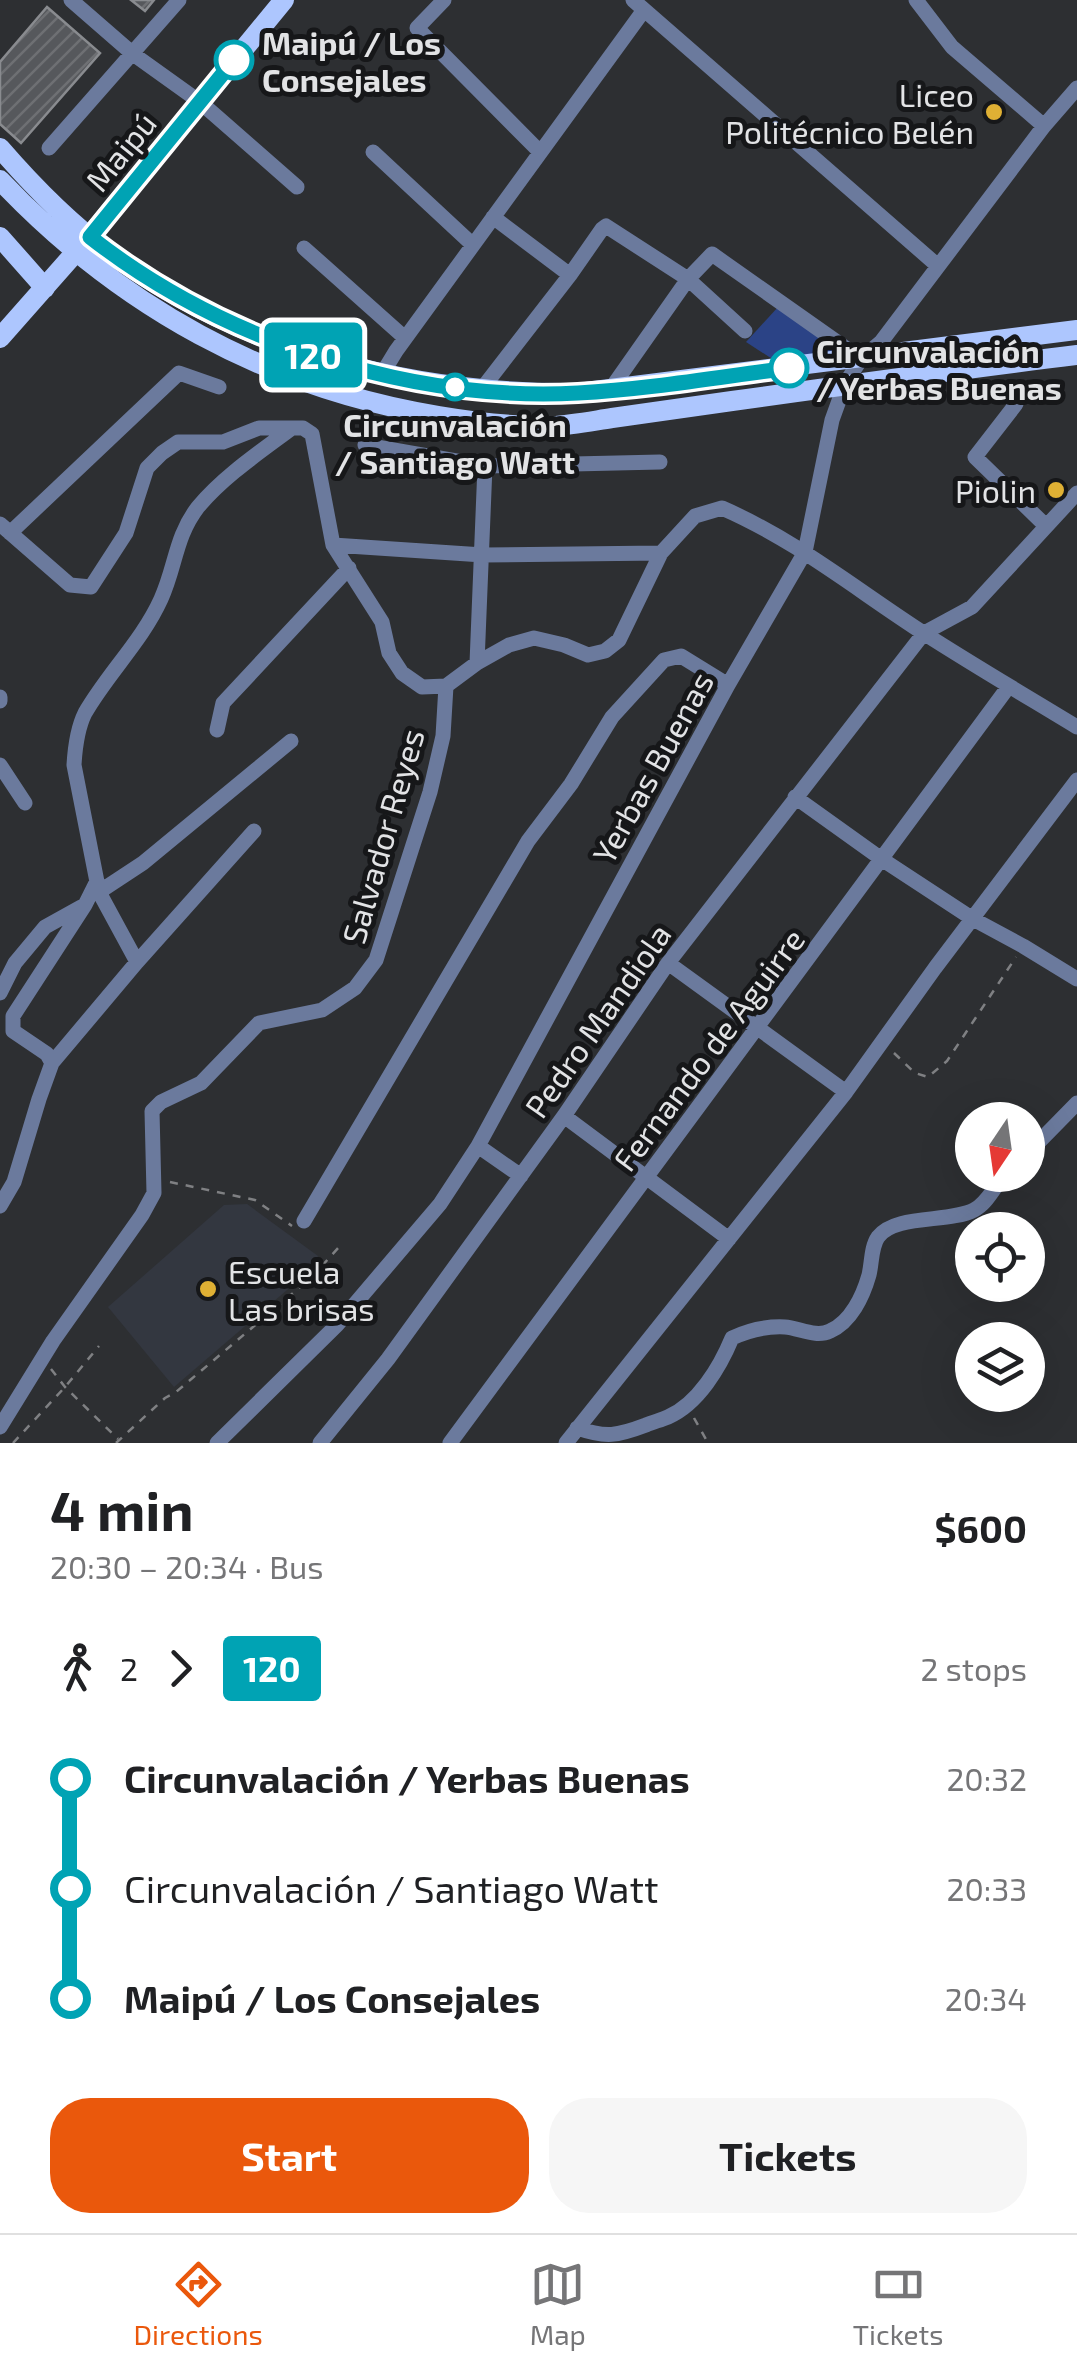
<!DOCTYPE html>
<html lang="en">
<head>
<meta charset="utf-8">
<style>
	:root { --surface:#fff; --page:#f6f6f6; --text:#202124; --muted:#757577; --line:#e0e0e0; --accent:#ea580c }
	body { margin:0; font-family:"Exo 2",sans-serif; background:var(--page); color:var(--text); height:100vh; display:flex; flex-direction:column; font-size:38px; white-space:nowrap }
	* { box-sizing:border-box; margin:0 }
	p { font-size:32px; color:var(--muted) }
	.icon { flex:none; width:55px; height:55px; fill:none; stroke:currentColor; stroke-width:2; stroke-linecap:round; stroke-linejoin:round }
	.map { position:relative; height:1443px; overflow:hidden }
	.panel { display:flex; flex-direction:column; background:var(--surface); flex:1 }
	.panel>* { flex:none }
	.badge { padding:0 20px; border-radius:8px; font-size:35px; line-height:65px }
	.needle { width:65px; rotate:193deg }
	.tools { position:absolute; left:955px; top:1102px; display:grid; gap:20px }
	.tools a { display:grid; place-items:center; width:90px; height:90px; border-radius:50%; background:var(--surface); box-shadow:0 10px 40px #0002; font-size:50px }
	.map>.badge { position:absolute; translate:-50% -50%; box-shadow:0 0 0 5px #fff }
	.legs { display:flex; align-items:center; gap:15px; height:110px; padding:0 50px; font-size:32px }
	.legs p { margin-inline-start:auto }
	.headline { display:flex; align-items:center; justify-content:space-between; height:170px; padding:0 50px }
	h1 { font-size:55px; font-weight:700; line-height:75px }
	.action { display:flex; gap:20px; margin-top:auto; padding:20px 50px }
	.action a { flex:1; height:115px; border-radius:40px; background:var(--accent); color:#fff; font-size:40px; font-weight:700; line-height:115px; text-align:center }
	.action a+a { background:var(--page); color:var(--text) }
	ul { padding:0 50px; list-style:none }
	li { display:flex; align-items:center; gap:35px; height:110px; font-size:38px }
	li i { display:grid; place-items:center; width:15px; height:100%; margin:0 12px; background:currentColor }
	li i::after { content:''; width:25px; height:25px; margin:-12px; border:8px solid; border-radius:50%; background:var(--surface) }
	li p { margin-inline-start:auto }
	li:first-child i { background:linear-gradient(#0000 50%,currentColor 0) }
	li:last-child i { background:linear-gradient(currentColor 50%,#0000 0) }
	.dock { display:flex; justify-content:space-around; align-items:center; height:140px; border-top:2px solid var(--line); background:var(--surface); font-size:28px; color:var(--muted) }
	.dock a { display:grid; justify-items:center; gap:5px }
	.dock .selected { color:var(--accent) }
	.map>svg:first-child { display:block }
</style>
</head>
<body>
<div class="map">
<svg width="1077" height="1443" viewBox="0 0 1077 1443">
	<defs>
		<pattern id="building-hatch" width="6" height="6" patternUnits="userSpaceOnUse" patternTransform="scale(2.5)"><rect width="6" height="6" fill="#56585c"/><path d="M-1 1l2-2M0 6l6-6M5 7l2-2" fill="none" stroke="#6e7073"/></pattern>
	</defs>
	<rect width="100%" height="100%" fill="#2d2f32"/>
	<!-- built -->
	<path fill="#333740" d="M247 1204 318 1256 308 1272 174 1387 108 1307 224 1205Z"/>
	<!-- green -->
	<path fill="#2b4386" d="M779 306 834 346 831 357 780 364 746 342Z"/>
	<!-- building -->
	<path fill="url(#building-hatch)" stroke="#898b8f" stroke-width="2.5" d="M131 0H154L145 11Z
		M47 7 100 53 21 143 0 124V62Z"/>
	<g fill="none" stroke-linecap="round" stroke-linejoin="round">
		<!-- path -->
		<path stroke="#7f8083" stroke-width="2.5" stroke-dasharray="8 8" stroke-linecap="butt" d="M894 1053 915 1073 928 1077 947 1061 1016 957
			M170 1182 255 1200 292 1226
			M51 1369 65 1387 118 1439
			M694 1418 708 1443
			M13 1443 65 1387 99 1346
			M116 1443 165 1398 176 1392 311 1278 339 1247"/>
		<!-- minor -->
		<path stroke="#6b7a9d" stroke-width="15" d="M71 0 133 54 200 102 297 187
			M444 0 417 28 540 152
			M633 0 938 266
			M916 0 952 47 1044 126
			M49 148 179 0
			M373 152 473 245
			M493 217 570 275
			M304 248 405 338
			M382 374 396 351 644 10
			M481 390 570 275 602 229 606 226 688 279 745 331
			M610 390 688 279 712 254 861 359
			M1016 404 975 457 1046 526
			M365 445 485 466 660 462
			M0 524 70 585 91 587 126 533 147 468 162 453 178 442H223L259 428H303L312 434 333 545 382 622 389 653 402 673 422 687 446 686 477 663 509 645 534 638 564 645 588 655 605 651 619 640 661 553 695 516 722 508C796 540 858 591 925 634 975 666 1026 696 1077 727
			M10 533 179 373 219 387
			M333 545 483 555 661 553
			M477 663 485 466
			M0 697V701
			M217 730 223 703 349 568
			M0 765 25 803
			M795 797 883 860 973 919 1023 946 1077 979
			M99 892 143 863 291 741
			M137 962 254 831
			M668 963 846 1092
			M0 993 15 963 45 927 81 907
			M52 1063 47 1054 13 1031V1016L85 905 97 881
			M564 1116 729 1239
			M478 1146 521 1176
			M1028 1153 1077 1103
			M0 1206 14 1182 39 1099 52 1063 137 962 99 892 74 765C75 748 77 729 85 713 108 673 142 641 161 599 176 566 175 537 198 507 224 476 260 452 292 428
			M304 1221 528 841 571 784 612 717 664 660 681 656 728 685
			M0 1427 53 1341 142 1215 154 1193 152 1111 161 1102 201 1083 259 1023 322 1010 355 988 376 960 430 792 443 736 446 686
			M577 1428C606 1438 617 1436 646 1425 653 1422 661 1420 668 1417 698 1404 720 1367 732 1338 749 1330 765 1326 785 1327 799 1328 816 1338 830 1331 851 1322 863 1296 869 1275 872 1263 871 1247 878 1237 895 1214 949 1223 974 1210 988 1203 994 1186 1005 1175
			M217 1443 337 1325 440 1204 478 1146 728 685 805 552 832 420 845 384 861 359 881 342 1044 126 1077 88
			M320 1443 388 1359 564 1116 668 963 924 633 972 607 1077 493
			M450 1443 1009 686
			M566 1443 846 1092 935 968 1077 780"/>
		<!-- major -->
		<path stroke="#adc6fe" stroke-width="20" d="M0 148C32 185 72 225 110 253 245 352 413 395 578 393L1077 330
			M0 180C119 306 267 388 439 416 475 422 514 427 552 426 571 425 592 421 612 418 652 412 692 407 732 401 847 385 962 369 1077 355
			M0 237 45 288
			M0 338 89 237 284 0"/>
	</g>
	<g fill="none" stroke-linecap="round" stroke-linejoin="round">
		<!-- line-1 casing -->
		<g stroke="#fff" stroke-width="22">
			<path id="line-1" d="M234 60 90 237C223 341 408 402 578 393 649 389 719 377 789 368"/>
		</g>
		<!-- line-1 -->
		<use href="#line-1" stroke="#00a3b4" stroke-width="15"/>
	</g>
	<!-- markers -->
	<g fill="#fff" stroke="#00a3b4" stroke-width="5">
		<circle cx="234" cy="60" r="18"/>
		<circle cx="789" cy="368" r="18"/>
		<circle cx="455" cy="387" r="12"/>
	</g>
	<g fill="#dfb034" stroke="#161719" stroke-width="4">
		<circle cx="994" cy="112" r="10"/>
		<circle cx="1056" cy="490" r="10"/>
		<circle cx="208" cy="1289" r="10"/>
	</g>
	<g text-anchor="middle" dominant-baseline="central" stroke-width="10" stroke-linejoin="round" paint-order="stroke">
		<!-- stop labels -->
		<g font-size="32" font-weight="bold" fill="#e2e3e5" stroke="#161719" text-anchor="start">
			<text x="262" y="42">Maipú / Los<tspan x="262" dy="37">Consejales</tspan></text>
			<text x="816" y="350">Circunvalación<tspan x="816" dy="37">/ Yerbas Buenas</tspan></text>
			<text x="455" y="424" text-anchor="middle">Circunvalación<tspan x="455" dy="37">/ Santiago Watt</tspan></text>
		</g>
		<!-- poi labels -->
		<g font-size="32" fill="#e2e3e5" stroke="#161719" text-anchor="end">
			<text x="974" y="94">Liceo<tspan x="974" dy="37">Politécnico Belén</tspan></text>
			<text x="1036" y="490">Piolin</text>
			<text x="228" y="1271" text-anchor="start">Escuela<tspan x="228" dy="37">Las brisas</tspan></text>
		</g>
		<!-- street labels -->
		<g font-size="32" fill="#e2e3e5" stroke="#161719">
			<text transform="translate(120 151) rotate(-51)">Maipú</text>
			<text transform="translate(652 767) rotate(-61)">Yerbas Buenas</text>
			<text transform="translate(382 836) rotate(-74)">Salvador Reyes</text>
			<text transform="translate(597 1020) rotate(-55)">Pedro Mandiola</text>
			<text transform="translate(708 1049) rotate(-53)">Fernando de Aguirre</text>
		</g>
	</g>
</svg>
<div class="tools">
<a><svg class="needle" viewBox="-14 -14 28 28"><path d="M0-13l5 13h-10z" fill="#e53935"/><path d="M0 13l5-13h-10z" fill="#757577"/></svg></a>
<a><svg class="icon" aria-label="locate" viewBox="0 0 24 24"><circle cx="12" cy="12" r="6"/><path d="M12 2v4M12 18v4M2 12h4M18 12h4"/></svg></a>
<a><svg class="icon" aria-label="layers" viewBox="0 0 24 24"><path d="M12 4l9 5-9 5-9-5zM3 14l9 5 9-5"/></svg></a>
</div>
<b class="badge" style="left:313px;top:355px;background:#00a3b4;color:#fff">120</b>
</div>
<section class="panel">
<div class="headline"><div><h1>4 min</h1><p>20:30 – 20:34 · Bus</p></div><b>$600</b></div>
<div class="legs"><svg class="icon" aria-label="walk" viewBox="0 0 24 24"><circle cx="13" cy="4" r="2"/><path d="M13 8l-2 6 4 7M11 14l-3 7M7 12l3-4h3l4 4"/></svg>2<svg class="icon" aria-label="forward" viewBox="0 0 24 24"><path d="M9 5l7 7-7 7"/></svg><b class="badge" style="background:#00a3b4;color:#fff">120</b><p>2 stops</p></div>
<ul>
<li><i style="color:#00a3b4"></i><b>Circunvalación / Yerbas Buenas</b><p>20:32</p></li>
<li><i style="color:#00a3b4"></i><span>Circunvalación / Santiago Watt</span><p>20:33</p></li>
<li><i style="color:#00a3b4"></i><b>Maipú / Los Consejales</b><p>20:34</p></li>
</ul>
<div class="action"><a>Start</a><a>Tickets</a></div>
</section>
<nav class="dock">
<a class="selected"><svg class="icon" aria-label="directions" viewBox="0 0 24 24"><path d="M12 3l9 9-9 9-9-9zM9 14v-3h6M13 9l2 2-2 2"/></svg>Directions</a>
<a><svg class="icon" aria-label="map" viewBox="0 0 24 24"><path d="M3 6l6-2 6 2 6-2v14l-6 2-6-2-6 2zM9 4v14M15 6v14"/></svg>Map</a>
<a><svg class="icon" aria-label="tickets" viewBox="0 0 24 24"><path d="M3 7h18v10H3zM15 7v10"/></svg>Tickets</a>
</nav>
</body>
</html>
